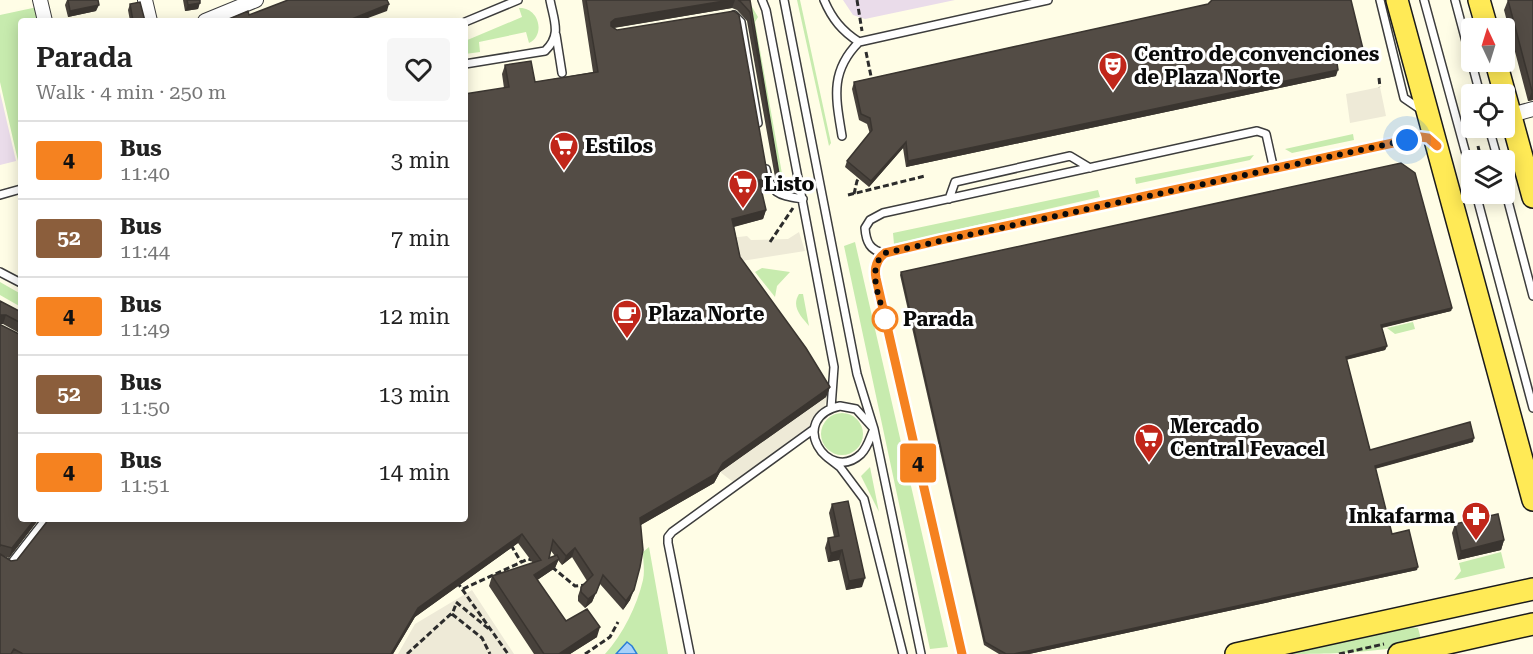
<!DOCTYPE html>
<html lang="en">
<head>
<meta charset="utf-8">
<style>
	:root { --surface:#fff; --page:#f6f6f6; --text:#222; --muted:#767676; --line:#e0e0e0 }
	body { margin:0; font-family:"Roboto Serif",serif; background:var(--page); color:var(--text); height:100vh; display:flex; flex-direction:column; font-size:22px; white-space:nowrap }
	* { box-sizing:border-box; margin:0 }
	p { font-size:20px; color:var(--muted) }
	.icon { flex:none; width:33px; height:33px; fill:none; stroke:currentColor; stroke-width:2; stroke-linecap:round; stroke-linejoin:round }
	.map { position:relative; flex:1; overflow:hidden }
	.panel { position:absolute; left:18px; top:18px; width:450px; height:504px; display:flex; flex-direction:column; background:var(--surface); border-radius:6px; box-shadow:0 3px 15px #0003 }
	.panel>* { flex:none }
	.badge { padding:0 12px; border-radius:4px; font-size:21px; line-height:39px }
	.needle { width:39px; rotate:356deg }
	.fabs { position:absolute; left:1461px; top:18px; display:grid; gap:12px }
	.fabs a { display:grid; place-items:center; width:54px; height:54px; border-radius:6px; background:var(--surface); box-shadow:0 3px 15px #0003; font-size:30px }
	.you { position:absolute; width:30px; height:30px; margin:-15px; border:4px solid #fff; border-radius:50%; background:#1a73e8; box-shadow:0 0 0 9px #1a73e833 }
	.map>.badge { position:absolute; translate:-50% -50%; box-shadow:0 0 0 3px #fff }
	.round { display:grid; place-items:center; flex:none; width:63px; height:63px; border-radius:6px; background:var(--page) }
	.summary { display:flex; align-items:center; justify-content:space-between; height:102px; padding:0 18px }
	h1 { font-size:28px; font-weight:600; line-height:45px }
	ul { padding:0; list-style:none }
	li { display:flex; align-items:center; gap:18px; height:78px; padding:0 18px; border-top:2px solid var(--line) }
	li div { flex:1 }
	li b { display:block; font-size:22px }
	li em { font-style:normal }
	li .badge { min-width:66px; font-weight:700; text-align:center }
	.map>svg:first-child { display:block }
</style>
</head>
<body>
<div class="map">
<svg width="1533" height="654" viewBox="0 0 1533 654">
	<rect width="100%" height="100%" fill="#fffde6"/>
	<!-- industrial -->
	<path fill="#eadcea" d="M843 0H955L865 19 853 15Z
		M0 92 16 161 0 165Z"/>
	<!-- green -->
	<path fill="#c7ebae" d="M748 0 758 17 755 22 784 185 779 179Z
		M797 0H800L831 143 829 146Z
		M42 6 45 21H21V159L18 161 0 82V15Z
		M519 8C539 7 546 35 529 43L526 32 479 42 480 52 465 54V41L522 17Z
		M1353 134 1354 140 1292 153 1285 149Z
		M1254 155 1250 160 1136 184 1135 178Z
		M1098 190 1100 197 894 244 893 233Z
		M855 242 948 647 930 649 844 246Z
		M762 268 790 272 777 286 775 297 755 272Z
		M0 282 21 294V307L0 295Z
		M799 294H803L809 326C801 316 791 307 799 294Z
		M1413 322 1415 329 1395 334 1387 328Z
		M821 434a21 21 0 1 1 42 0a21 21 0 1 1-42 0Z
		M870 467 879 512 861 476Z
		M649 547 668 654H605C623 634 637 606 643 580 645 571 643 560 643 552Z
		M1501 552 1505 568 1454 580 1461 571 1459 563Z
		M1409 627 1418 628 1421 639C1397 654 1315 654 1282 654Z"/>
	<!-- plaza -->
	<path fill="#eeead7" d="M1380 87 1386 116 1350 123 1346 94Z
		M799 232 805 251 735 262 730 238 747 236 751 240 788 239Z
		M827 396 823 413 814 429 737 485 720 472Z
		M472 590 514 654H398L415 624Z"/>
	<!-- water -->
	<path fill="#a7d1fa" stroke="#297dd6" stroke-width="1.5" d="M627 642 632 646 637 654H616Z"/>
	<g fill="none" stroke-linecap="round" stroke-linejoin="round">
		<!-- lane casing -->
		<g stroke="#3d3d3d" stroke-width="10">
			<path id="lane" d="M762 0 766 10 834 367 831 408
				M784 0 857 374 874 429 921 654
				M824 0C832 19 842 31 859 42L1048 0
				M1380 0 1404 98 1423 111
				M1424 0 1472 176
				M1455 0 1480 94
				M734 15 741 22 758 123
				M465 22 518 0
				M556 35 562 73
				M465 64 545 51C562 35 554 21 550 0
				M1489 128 1498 160
				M842 136C836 99 829 72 859 42
				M766 169C771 195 779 195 803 199
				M1504 186 1533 296
				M1476 194 1533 408
				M0 195 21 189
				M949 199 955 182 1070 156 1090 168
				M885 253C870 251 866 242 865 228L870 220 883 213 1257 131 1266 134 1274 170
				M0 272 21 283
				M840 406 856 409 874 429C870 437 868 447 861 454 828 485 786 418 840 406Z
				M827 457 840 467 864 499 903 654
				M0 559 10 565 46 519
				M690 654 668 543V537L672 532 814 429
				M962 654 876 278C874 268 876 260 885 253L940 240 1421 137 1430 139"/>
		</g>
		<!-- street casing -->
		<g stroke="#3d3d3d" stroke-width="16">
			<path id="street" d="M40 0 45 21
				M145 0 150 21
				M205 21 256 0
				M1511 115 1533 109"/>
		</g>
		<!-- primary casing -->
		<g stroke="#1b1b1b" stroke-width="24">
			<path id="primary" d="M1397 0 1533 500
				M1479 0 1487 28
				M1496 62 1533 197
				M1236 654 1533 589
				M1399 654 1533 624"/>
		</g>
		<!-- path -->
		<path stroke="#2c2c2c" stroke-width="3" stroke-dasharray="6 3" stroke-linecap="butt" d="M857 0 862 31
			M866 52 872 81
			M1379 78 1380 87
			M1478 146 1481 159
			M854 194 857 181 861 175
			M848 195 925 176
			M770 242 793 208
			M511 545 521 562
			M552 567 575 586 586 585
			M457 582 508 654
			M463 589 528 559 532 560
			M456 602 489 629
			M452 614 482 638 490 654
			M407 654 453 612 456 604
			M585 654 610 637 618 622
			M1339 654 1384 644"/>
		<!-- lane -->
		<use href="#lane" stroke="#fff" stroke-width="7"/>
		<!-- street -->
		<use href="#street" stroke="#fff" stroke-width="14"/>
		<!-- primary -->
		<use href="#primary" stroke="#ffea56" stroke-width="21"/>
	</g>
	<!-- wall -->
	<path fill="#47413b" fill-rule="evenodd" d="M67 0H98L96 11 68 17 65 5Z
		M183 0H200L198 9 185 11Z
		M582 0H750L779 174 776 183 747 21 737 10 732 8 614 28 768 178 764 187 761 188 766 210 763 219 734 227 740 257 830 387 826 397 720 472 714 483 641 525 630 600 623 610 600 584 592 602 585 608 578 601V596L581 587 587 581 572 557 562 565 558 560 555 568 537 580 566 621 597 637 570 654H534L489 586 492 576 533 563 518 543 415 617 393 654H0V301L21 312V334L3 324H0L39 519 9 558 3 556 11 561 17 560 504 88 502 74 505 65 535 82 593 72ZM551 551 555 556 549 558Z
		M1508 0H1533V100L1528 101 1504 10Z
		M130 4 145 21H130L128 10Z
		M1208 4 1361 55 1337 61 1336 76 906 167 903 148 869 187 845 167 847 161 870 134 867 124 859 120 852 89 854 82Z
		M901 272 1452 308 1451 311 1382 328 1387 346 1385 350 1346 360 1370 450 1473 442 1375 469 1392 534 1417 570 1029 654H999L984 645 900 275Z
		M832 504 862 587 846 590 839 560 828 562 825 548 828 538 834 537 829 513Z
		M1455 524 1504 540 1501 550 1458 560 1452 533Z"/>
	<!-- shaded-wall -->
	<path fill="#3a3530" d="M730 0H735L732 8 612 28 608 32 611 22 615 19Z
		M200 3 198 9 185 11 188 5Z
		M389 4 387 11 360 21H347Z
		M99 5 96 11 68 17 70 11Z
		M1363 49 1361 55 1334 62 1336 56Z
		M1338 70 1336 76 906 167 908 161Z
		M1532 91H1533V100L1528 101Z
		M906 142 903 148 869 187 871 181Z
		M768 178 764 187 755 190 759 180Z
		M766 210 763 219 728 228 732 219Z
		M1452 308 1451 311 1380 328 1381 325Z
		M1 315H6L3 324H0V316Z
		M1387 346 1385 350 1344 360 1346 357Z
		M830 387 826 397 720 472 714 483 637 527 640 518 723 463Z
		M1474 438 1473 442 1373 469 1375 466Z
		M35 519H39L9 558 12 548Z
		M522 534 518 543 415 617 393 654H391L418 608Z
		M1504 540 1501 550 1458 560 1461 551Z
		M575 548 572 557 562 565 566 556Z
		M842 550 839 560 828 562 831 553Z
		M559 559 555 568 530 585 534 575Z
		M1418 567 1417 570 1029 654H1014Z
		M603 575 592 602 585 608 588 599Z
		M865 578 862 587 846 590 849 581Z
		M634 590 630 600 623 610 626 601Z
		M600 627 597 637 570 654H559Z"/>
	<!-- building -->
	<path fill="#534c45" stroke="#3a3530" stroke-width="1.5" d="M68 0H98L99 5 70 11Z
		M187 0H200V3L188 5Z
		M288 0H387L389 4 347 21H230L229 19 248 11 249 15Z
		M586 0H730L615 19 611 22V26L617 30 734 11 739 15 768 178 759 180 766 210 732 219 740 257 806 348 830 387 723 463 717 473 640 518 643 550 640 567 634 590 626 601 603 575 596 593 588 599 581 592V587L593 575 575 548 566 556 553 540 549 558 557 555 559 559 534 575 566 621 587 609 600 627 559 654H544L492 576 541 560 522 534 418 608 391 654H23L14 649 11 654H0V554L11 561 17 560 49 519H465V94L509 87 505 65 531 61 535 82 598 72Z
		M738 0H750L779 174 750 12 740 1Z
		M1212 0H1351L1363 49 1336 56 1338 70 908 161 906 142 871 181 847 161 872 130 870 118 861 114 854 82 1208 4Z
		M1508 0H1533V91H1532Z
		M140 2 145 21H133L130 4Z
		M1401 163 1415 173 1452 308 1381 325 1387 346 1346 357 1370 450 1470 422 1474 438 1375 466 1392 534 1409 530 1418 567 1014 654H1006L985 642 901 272Z
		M0 301 21 312V323L6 315H1L0 316Z
		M0 323 1 325 21 335V519H35L12 548 1 545 0 546Z
		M848 501 865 578 849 581 842 550 831 553 828 538 839 536 832 504Z
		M1498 514 1504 540 1461 551 1455 524Z"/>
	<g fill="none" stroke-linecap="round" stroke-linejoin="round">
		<!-- line casing -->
		<g stroke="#fff" stroke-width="14">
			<path id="line" d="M962 654 876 278C874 268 876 260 885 253L940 240 1421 137 1428 138 1437 146"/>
		</g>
		<!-- line -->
		<use href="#line" stroke="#f58220" stroke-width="9"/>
		<!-- walk -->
		<path stroke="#0a0a0a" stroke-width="6" stroke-dasharray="0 10.8" d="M885 319 886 321C881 302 865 268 885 253L1407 140"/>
	</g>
	<!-- icons -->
	<defs>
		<g id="theatre-pin" transform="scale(1.5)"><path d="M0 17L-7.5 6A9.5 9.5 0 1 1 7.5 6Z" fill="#c1261a" stroke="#fff"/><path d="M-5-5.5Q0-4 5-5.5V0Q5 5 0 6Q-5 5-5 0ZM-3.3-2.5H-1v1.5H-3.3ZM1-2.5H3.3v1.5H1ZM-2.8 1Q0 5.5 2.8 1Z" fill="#fff"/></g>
		<g id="supermarket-pin" transform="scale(1.5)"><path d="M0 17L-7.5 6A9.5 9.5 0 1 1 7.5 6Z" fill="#c1261a" stroke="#fff"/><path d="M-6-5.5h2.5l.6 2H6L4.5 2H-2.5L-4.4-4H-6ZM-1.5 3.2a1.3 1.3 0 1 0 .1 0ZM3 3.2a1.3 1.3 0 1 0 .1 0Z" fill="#fff"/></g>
		<g id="cafe-pin" transform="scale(1.5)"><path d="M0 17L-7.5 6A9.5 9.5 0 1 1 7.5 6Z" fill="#c1261a" stroke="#fff"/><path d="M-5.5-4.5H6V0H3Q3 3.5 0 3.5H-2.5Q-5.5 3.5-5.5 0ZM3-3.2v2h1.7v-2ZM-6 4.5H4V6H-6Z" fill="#fff"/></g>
		<g id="pharmacy-pin" transform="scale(1.5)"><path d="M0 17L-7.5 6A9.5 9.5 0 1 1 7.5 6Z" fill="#c1261a" stroke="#fff"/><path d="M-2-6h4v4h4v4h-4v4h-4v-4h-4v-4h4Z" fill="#fff"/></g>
	</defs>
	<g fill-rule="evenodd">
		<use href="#theatre-pin" x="1113" y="66"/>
		<use href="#supermarket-pin" x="564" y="146"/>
		<use href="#supermarket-pin" x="743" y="184"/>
		<use href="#cafe-pin" x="627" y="314"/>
		<use href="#supermarket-pin" x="1149" y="438"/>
		<use href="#pharmacy-pin" x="1476" y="516"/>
	</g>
	<!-- markers -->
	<circle fill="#fff" stroke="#f58220" stroke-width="3" cx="885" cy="319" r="12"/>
	<g text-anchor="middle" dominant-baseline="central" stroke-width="6" stroke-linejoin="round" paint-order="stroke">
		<!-- poi labels -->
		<g font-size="20" font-weight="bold" fill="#0a0a0a" stroke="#fff" text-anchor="start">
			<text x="1134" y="54">Centro de convenciones<tspan x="1134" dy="23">de Plaza Norte</tspan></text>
			<text x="585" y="146">Estilos</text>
			<text x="764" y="184">Listo</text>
			<text x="648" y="314">Plaza Norte</text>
			<text x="1170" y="426">Mercado<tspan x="1170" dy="23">Central Fevacel</tspan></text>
			<text x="1455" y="516" text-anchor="end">Inkafarma</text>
		</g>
		<!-- stop labels -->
		<g font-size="20" font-weight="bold" fill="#0a0a0a" stroke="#fff" text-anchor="start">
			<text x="903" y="319">Parada</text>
		</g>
	</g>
</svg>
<div class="fabs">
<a><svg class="needle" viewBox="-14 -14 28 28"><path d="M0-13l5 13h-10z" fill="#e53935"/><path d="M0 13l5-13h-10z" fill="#767676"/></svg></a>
<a><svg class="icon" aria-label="locate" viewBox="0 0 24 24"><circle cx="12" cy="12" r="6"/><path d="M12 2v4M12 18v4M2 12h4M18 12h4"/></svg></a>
<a><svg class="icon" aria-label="layers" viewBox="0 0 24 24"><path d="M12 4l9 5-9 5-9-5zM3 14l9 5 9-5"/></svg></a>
</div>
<div class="you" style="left:1407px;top:140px"></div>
<b class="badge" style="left:918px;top:463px;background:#f58220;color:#111">4</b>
<section class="panel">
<div class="summary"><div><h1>Parada</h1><p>Walk · 4 min · 250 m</p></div><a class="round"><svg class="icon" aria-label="heart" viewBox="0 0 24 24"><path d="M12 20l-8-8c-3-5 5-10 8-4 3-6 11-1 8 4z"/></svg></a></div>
<ul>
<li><span class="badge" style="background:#f58220;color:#111">4</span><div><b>Bus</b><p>11:40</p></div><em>3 min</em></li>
<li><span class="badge" style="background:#8b5e3c;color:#fff">52</span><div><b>Bus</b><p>11:44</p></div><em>7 min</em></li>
<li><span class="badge" style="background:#f58220;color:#111">4</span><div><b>Bus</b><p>11:49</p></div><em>12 min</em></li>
<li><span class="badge" style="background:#8b5e3c;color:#fff">52</span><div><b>Bus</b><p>11:50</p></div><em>13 min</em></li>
<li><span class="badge" style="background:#f58220;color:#111">4</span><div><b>Bus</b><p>11:51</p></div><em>14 min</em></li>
</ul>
</section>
</div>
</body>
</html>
